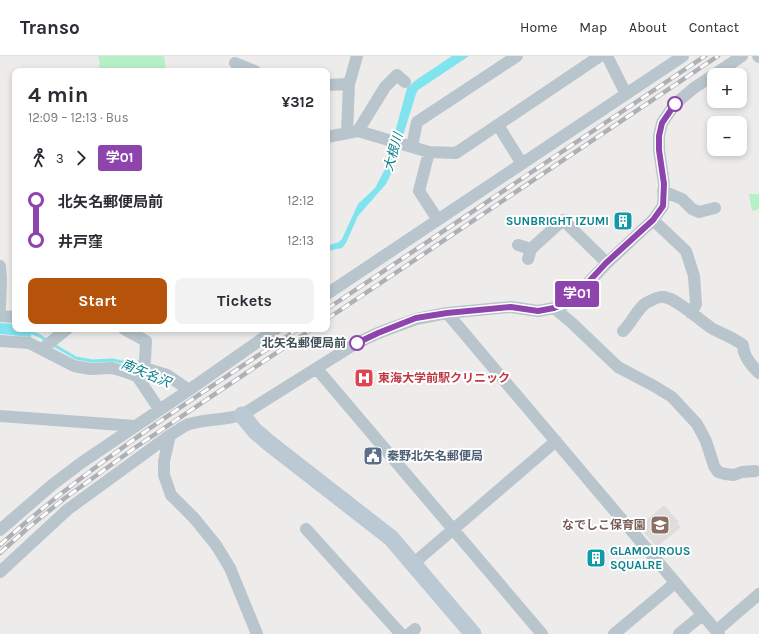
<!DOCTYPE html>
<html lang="en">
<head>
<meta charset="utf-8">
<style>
	:root { --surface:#fff; --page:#f2f2f3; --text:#2b2b33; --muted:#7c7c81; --line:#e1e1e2; --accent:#b45309 }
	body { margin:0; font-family:Karla,"Noto Sans JP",sans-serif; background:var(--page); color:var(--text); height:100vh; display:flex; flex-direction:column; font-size:15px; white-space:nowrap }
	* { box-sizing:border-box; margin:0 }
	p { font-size:13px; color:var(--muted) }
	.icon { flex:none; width:22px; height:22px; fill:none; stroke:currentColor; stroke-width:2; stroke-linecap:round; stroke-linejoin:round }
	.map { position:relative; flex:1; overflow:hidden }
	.side { position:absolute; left:12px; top:12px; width:318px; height:264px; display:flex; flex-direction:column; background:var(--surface); border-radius:8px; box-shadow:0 2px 6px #0003 }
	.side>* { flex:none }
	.badge { padding:0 8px; border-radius:3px; font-size:14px; line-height:26px }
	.controls { position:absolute; left:707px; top:12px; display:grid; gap:8px }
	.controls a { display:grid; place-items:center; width:40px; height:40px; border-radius:8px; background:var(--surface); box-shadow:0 2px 6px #0003; font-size:20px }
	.map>.badge { position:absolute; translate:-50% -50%; box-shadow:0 0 0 2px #fff }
	.legs { display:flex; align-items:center; gap:6px; height:44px; padding:0 16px; font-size:13px }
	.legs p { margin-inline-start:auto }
	.overview { display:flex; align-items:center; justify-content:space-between; height:68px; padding:0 16px }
	h1 { font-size:22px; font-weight:700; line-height:30px }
	.cta { display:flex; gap:8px; margin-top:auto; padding:8px 16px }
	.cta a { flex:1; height:46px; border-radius:8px; background:var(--accent); color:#fff; font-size:16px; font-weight:700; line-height:46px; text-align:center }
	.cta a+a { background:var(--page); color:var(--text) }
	ul { padding:0 16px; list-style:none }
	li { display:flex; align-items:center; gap:14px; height:40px; font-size:15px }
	li i { display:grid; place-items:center; width:6px; height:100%; margin:0 5px; background:currentColor }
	li i::after { content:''; width:10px; height:10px; margin:-5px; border:3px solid; border-radius:50%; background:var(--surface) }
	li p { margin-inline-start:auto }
	li:first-child i { background:linear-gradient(#0000 50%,currentColor 0) }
	li:last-child i { background:linear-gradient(currentColor 50%,#0000 0) }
	header { display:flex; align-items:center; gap:24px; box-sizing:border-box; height:56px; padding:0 20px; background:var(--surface); border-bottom:1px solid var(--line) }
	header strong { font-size:19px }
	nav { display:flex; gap:22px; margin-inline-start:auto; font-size:14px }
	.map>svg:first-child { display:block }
</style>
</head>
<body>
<header>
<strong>Transo</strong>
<nav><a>Home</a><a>Map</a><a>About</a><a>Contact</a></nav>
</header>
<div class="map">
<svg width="759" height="578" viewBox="0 0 759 578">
	<rect width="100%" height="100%" fill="#eeebeb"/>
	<!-- education -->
	<path fill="#dfdcdd" d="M664 449 679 466 677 467 681 471 657 491 639 471Z"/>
	<!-- green -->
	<path fill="#b5f0c6" d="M98 0H164L166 13 145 15H98L100 7Z
		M749 138H759V153L752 155Z"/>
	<!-- water -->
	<path fill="#80e4ef" d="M452 0H469L418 34 416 38 391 118 386 128 358 160 346 187 342 192 327 195V190L339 186 342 183 358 148 375 132 384 115 391 95 394 80 407 32 416 24Z
		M0 267 15 268V273H32L31 281 0 278Z"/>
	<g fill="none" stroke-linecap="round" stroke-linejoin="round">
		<!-- stream -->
		<path stroke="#80e4ef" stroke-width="3" d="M23 273 40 280 47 285
			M52 288 76 302 92 305 113 304 126 307 149 318"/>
		<!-- street -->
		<path stroke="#b8c5cc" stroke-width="12" d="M607 0 626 38
			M758 0 759 1
			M235 7 255 15
			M327 29 349 28
			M498 69 522 108
			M358 75 385 31 397 19 405 26
			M347 76 349 28 357 0
			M327 81 358 75 429 96 456 97 600 0
			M412 90 417 66 517 0
			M429 96 419 135 438 164
			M663 135 682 143 692 153 699 156 715 152
			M653 164 686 195 694 220 696 248 691 257
			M518 189 531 193
			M528 203 531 193 563 164 607 207
			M0 210 1 223 0 252
			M327 238 683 0
			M554 252 572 267 618 311 654 330 672 341 697 368 706 385 714 410 718 416 725 418 734 419 742 416 755 415
			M447 257 719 578
			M0 260 15 261
			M124 273 146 285 145 305 141 312
			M623 275C632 267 636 254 646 247 652 244 658 240 664 241 678 243 700 265 713 273 723 278 734 282 743 289 743 300 751 309 759 317
			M0 285 29 287 74 310 90 313 112 312 126 316 137 320 159 353
			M42 293 67 273
			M317 313 542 578
			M151 314 167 319 189 334
			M0 360 135 370
			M170 379 164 405V419L171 439 194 462 216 489 230 512 257 578
			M306 473 401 578
			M0 474 52 429 81 407 189 334 276 273
			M414 507 556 385
			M0 516 67 454 170 379C176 376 183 370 189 368 207 363 225 364 242 359L355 288 378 277 416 263 447 257 511 251 538 255 554 252 570 246 607 207 653 164 663 150 664 128 659 94V80L662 67 675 48 694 32 742 0
			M716 575 759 538
			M409 578 415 573
			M614 578 675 527
			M679 578 702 559"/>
		<!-- secondary -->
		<path stroke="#bac9d4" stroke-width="17" d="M242 359 255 375 269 387 391 482 473 578"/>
		<!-- rail casing -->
		<g stroke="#adb1b6" stroke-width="4.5">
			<path id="rail" d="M327 253 705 0
				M327 263 718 0
				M0 489C91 407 196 341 298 273
				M0 497 29 471 65 442 136 391 312 273"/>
		</g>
		<!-- rail -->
		<use href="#rail" stroke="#fff" stroke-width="3" stroke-dasharray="9" stroke-linecap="butt"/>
	</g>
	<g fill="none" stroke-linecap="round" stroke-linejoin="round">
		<!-- line-1 casing -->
		<g stroke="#fff" stroke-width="9">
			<path id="line-1" d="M357 287 378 277 416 262 447 257 511 251 538 255 554 252 570 246 606 207 653 164 663 150 664 128 659 94V80L662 67 675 48"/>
		</g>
		<!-- line-1 -->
		<use href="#line-1" stroke="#8e44ad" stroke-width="6"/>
	</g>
	<!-- icons -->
	<defs>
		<g id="building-square" transform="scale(1)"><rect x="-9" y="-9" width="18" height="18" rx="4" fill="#0f9aa8" stroke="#fff"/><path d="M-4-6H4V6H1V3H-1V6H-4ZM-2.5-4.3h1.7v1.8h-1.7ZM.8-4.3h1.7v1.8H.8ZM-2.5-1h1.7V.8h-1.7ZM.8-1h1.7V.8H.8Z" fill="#fff"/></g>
		<g id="hospital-square" transform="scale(1)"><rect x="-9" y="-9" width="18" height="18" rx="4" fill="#e0444e" stroke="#fff"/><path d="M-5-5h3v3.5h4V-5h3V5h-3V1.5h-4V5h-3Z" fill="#fff"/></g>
		<g id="civic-square" transform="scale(1)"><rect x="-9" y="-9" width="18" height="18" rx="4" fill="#5c6f8a" stroke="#fff"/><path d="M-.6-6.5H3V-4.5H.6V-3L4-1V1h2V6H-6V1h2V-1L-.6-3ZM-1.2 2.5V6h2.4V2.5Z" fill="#fff"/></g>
		<g id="school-square" transform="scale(1)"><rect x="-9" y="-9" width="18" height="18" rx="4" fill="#8d6e63" stroke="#fff"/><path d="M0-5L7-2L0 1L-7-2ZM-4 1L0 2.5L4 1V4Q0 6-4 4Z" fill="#fff"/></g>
	</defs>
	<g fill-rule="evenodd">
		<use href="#building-square" x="623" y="165"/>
		<use href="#hospital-square" x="364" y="322"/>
		<use href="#civic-square" x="373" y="400"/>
		<use href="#school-square" x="660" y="469"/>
		<use href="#building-square" x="596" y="502"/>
	</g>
	<!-- markers -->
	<g fill="#fff" stroke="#8e44ad" stroke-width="2">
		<circle cx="675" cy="48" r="7"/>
		<circle cx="357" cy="287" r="7"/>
	</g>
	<g text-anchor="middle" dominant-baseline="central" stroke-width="4" stroke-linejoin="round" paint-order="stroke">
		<!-- culture labels -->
		<g font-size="12" font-weight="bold" fill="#0d838f" stroke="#fff" text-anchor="end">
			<text x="609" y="165">SUNBRIGHT IZUMI</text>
			<text x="610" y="495" text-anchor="start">GLAMOUROUS<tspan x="610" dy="14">SQUALRE</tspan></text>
		</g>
		<!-- stop labels -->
		<g font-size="12" font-weight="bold" fill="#435159" stroke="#fff" text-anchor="end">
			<text x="346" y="287">北矢名郵便局前</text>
		</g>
		<!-- health labels -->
		<g font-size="12" font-weight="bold" fill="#be3a42" stroke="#fff" text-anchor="start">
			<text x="378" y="322">東海大学前駅クリニック</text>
		</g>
		<!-- service labels -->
		<g font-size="12" font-weight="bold" fill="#4e5e75" stroke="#fff" text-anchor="start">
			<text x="387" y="400">秦野北矢名郵便局</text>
		</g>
		<!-- education labels -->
		<g font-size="12" font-weight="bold" fill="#785e54" stroke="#fff" text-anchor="end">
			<text x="646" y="469">なでしこ保育園</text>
		</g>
		<!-- water labels -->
		<g font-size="13" font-style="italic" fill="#087e8b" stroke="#fff">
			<text transform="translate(393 96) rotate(-74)">大根川</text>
			<text transform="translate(146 317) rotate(23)">南矢名沢</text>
		</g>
	</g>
</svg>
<div class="controls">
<a>+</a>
<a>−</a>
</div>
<b class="badge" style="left:577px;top:238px;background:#8e44ad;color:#fff">学01</b>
<section class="side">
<div class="overview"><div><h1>4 min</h1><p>12:09 – 12:13 · Bus</p></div><b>¥312</b></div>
<div class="legs"><svg class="icon" aria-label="walk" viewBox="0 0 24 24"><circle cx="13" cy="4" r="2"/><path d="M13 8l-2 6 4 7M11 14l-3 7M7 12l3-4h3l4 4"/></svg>3<svg class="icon" aria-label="forward" viewBox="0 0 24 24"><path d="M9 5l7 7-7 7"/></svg><b class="badge" style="background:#8e44ad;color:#fff">学01</b></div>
<ul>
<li><i style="color:#8e44ad"></i><b>北矢名郵便局前</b><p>12:12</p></li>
<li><i style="color:#8e44ad"></i><b>井戸窪</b><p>12:13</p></li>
</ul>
<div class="cta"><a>Start</a><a>Tickets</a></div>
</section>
</div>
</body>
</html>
